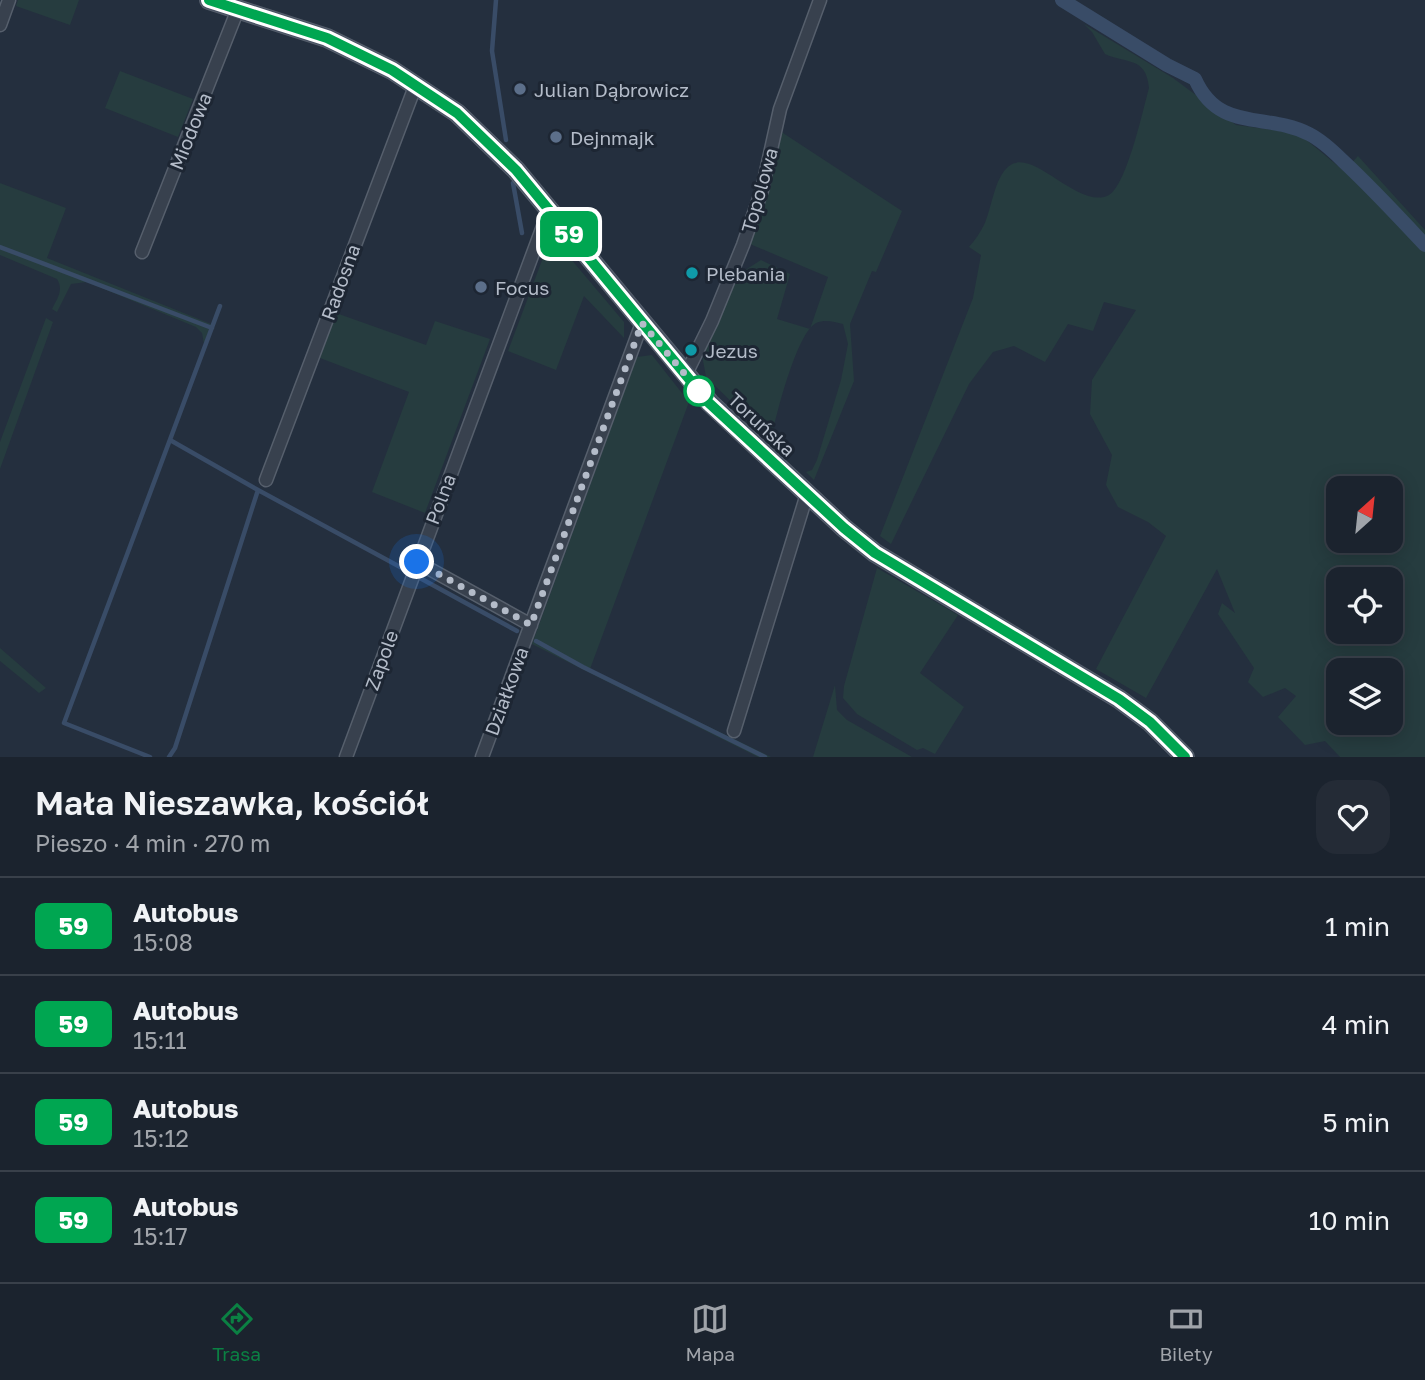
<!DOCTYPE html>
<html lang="pl">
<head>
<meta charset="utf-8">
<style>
	:root { --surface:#1b232e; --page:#242b36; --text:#f1f3f6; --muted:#a0a4aa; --line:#39404a; --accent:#0b8043 }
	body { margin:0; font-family:"Golos Text",sans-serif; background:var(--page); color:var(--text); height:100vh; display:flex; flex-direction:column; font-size:26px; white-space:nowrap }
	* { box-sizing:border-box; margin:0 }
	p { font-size:23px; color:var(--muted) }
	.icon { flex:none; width:38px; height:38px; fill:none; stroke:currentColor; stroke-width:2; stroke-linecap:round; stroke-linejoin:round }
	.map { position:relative; height:757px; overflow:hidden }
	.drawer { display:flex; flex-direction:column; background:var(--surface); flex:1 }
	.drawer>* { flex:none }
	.badge { padding:0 14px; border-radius:10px; font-size:24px; line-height:46px }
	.needle { width:46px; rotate:27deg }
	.fabs { position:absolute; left:1326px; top:476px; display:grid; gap:14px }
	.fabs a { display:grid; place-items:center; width:77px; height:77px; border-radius:14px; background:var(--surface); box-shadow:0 4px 18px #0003,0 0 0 2px var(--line); font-size:35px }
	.you { position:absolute; width:35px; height:35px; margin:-18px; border:5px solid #fff; border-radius:50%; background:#1a73e8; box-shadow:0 0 0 10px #1a73e833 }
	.map>.badge { position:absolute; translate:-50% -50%; box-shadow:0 0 0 4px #fff }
	.round { display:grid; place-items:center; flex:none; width:74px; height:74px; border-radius:21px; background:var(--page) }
	.summary { display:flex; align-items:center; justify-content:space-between; height:119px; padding:0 35px }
	h1 { font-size:33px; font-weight:600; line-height:52px }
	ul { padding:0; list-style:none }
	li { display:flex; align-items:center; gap:21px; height:98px; padding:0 35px; border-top:2px solid var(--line) }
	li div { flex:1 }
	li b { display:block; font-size:26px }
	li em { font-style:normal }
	li .badge { min-width:77px; font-weight:700; text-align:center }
	.tabs { display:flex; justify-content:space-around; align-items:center; height:98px; border-top:2px solid var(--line); background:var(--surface); font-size:19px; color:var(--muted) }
	.tabs a { display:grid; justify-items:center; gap:4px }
	.tabs .active { color:var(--accent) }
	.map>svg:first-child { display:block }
</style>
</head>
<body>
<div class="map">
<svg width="1425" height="757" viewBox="0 0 1425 757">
	<rect width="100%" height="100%" fill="#242f3e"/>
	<!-- green -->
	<path fill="#263c3f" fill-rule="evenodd" d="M18 0H79L70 25 16 6Z
		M1084 24 1173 78 1236 125 1298 133 1344 171 1358 156 1425 230V757H1340L1325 741 1305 745 1278 717 1296 696 1285 688 1263 697 1248 682 1254 668 1218 614 1222 603 1235 613 1217 569 1146 698 1096 669 1166 536 1148 522 1118 507 1106 485 1112 455 1090 414 1092 380 1136 310 1104 302 1093 331 1068 324 1045 362 1014 346 993 352 969 384 891 544 880 536 973 298 981 255 969 247C975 240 980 233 984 225 992 208 994 178 1009 166 1033 147 1076 208 1107 196 1126 190 1143 109 1149 88 1146 56 1126 64 1105 54L1092 32ZM1391 488V541H1339V488ZM1391 579V632H1339V579ZM1339 670H1391V723H1339Z
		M120 71 193 99 178 137 105 108Z
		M780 131 902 211 876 272 872 271 850 324 854 381 814 480 806 472 812 470 817 460 841 380 848 344 843 324C834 322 826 319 816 323 797 333 777 412 772 435L779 448 706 377 702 355 739 274 761 260 790 274 777 319 810 329 828 277 750 244 766 201Z
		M0 183 66 208 47 258 211 324 204 344 202 333 196 327 87 282 71 284 57 312 52 309C57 299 64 290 57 279L0 255Z
		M559 245 624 322V338L584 296 556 370 508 351 547 247Z
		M336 313 426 345 435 321 490 339 425 513 372 492 409 392 320 358Z
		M46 318 53 322 0 469V442Z
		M652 355 689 402 590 669 771 757H758L532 644 637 357Z
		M877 568 958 615 920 673 964 707 935 754 923 748 917 750 857 714 843 698 844 686Z
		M0 648 46 688 39 693 0 661Z
		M835 685 837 710 847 720 912 757H813Z"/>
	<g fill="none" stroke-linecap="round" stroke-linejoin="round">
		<!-- stream -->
		<path stroke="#394c67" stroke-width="4.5" d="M496 0 492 51 506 140
			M513 183 522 233
			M0 247 212 328
			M258 490 402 568
			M418 577 517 631
			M536 641 583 667 765 757
			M150 757 64 723 220 306
			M169 757 175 748 258 490 170 440"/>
		<!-- canal -->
		<path stroke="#394c67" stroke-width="14" d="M1062 0 1167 65 1195 79C1219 133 1266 112 1309 134 1321 140 1333 151 1343 161 1371 187 1398 216 1425 245"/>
		<!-- street casing -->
		<g stroke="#565f6c" stroke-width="15">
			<path id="street" d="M0 25 9 0
				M142 252 238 9
				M685 376 712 321 743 245 762 190 780 109 820 0
				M266 480 416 84
				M417 562 531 625
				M734 731 807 494
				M346 757 549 210
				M482 757 642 323"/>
		</g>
		<!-- secondary casing -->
		<g stroke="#565f6c" stroke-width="20">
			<path id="secondary" d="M209 0 327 38 392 70 457 113 516 170 710 403 844 528 875 553 1119 699 1150 722 1185 757"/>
		</g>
		<!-- street -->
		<use href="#street" stroke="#38414e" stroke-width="12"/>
		<!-- secondary -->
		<use href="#secondary" stroke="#465061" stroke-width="18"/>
	</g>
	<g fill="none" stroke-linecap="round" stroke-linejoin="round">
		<!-- line casing -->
		<g stroke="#fff" stroke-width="16">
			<path id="line" d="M209 0 327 38 392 70 457 113 516 170 709 403 844 528 875 553 1119 699 1150 722 1185 757"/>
		</g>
		<!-- line -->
		<use href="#line" stroke="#00a651" stroke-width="10"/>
		<!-- walk -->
		<path stroke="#b4bcc9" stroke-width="7" stroke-dasharray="0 12.6" d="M417 562 531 625 642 323 699 391"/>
	</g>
	<!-- markers -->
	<g fill="#5c6f8a" stroke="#1d2633" stroke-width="2.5">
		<circle cx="520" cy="89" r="7"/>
		<circle cx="556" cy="137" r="7"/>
		<circle cx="481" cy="287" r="7"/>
	</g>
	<g fill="#0f9aa8" stroke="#1d2633" stroke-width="2.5">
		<circle cx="692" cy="273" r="7"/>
		<circle cx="691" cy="350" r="7"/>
	</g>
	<circle fill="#fff" stroke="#00a651" stroke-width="3.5" cx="699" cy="391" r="14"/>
	<g text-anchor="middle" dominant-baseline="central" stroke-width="6" stroke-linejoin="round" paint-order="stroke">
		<!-- poi labels -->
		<g font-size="19" fill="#b4bcc9" stroke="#1d2633" text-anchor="start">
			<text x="534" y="89">Julian Dąbrowicz</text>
			<text x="570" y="137">Dejnmajk</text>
			<text x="706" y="273">Plebania</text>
			<text x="495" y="287">Focus</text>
			<text x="705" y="350">Jezus</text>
		</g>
		<!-- street labels -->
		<g font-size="19" fill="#b4bcc9" stroke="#1d2633">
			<text transform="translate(190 131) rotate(-68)">Miodowa</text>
			<text transform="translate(759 190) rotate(-74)">Topolowa</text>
			<text transform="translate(340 282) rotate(-70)">Radosna</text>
			<text transform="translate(762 424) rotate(43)">Toruńska</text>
			<text transform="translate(440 499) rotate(-69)">Polna</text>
			<text transform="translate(381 660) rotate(-70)">Zapole</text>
			<text transform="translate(506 691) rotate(-70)">Działkowa</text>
		</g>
	</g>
</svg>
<div class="fabs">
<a><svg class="needle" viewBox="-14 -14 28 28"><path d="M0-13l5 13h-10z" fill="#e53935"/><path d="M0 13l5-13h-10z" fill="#a0a4aa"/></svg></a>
<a><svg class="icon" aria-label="locate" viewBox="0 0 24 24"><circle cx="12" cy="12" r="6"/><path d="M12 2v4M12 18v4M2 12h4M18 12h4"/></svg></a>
<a><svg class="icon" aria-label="layers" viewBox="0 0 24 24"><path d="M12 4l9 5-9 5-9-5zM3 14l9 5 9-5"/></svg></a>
</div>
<div class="you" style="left:417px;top:562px"></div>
<b class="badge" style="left:569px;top:234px;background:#00a651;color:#fff">59</b>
</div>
<section class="drawer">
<div class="summary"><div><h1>Mała Nieszawka, kościół</h1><p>Pieszo · 4 min · 270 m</p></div><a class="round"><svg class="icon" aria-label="heart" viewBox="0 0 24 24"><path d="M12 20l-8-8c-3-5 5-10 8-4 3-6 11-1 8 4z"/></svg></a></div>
<ul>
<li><span class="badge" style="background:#00a651;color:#fff">59</span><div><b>Autobus</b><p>15:08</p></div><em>1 min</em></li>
<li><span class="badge" style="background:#00a651;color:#fff">59</span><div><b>Autobus</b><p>15:11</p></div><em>4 min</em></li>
<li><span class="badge" style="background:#00a651;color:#fff">59</span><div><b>Autobus</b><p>15:12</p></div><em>5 min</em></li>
<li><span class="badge" style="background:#00a651;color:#fff">59</span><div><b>Autobus</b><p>15:17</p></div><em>10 min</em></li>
</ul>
</section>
<nav class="tabs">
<a class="active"><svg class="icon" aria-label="directions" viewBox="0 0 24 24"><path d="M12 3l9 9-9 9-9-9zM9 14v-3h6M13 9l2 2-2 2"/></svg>Trasa</a>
<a><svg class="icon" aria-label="map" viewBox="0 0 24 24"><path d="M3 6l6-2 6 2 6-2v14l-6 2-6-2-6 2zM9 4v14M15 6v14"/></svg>Mapa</a>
<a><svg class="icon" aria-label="tickets" viewBox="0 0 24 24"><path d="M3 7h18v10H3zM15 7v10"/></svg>Bilety</a>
</nav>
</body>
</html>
